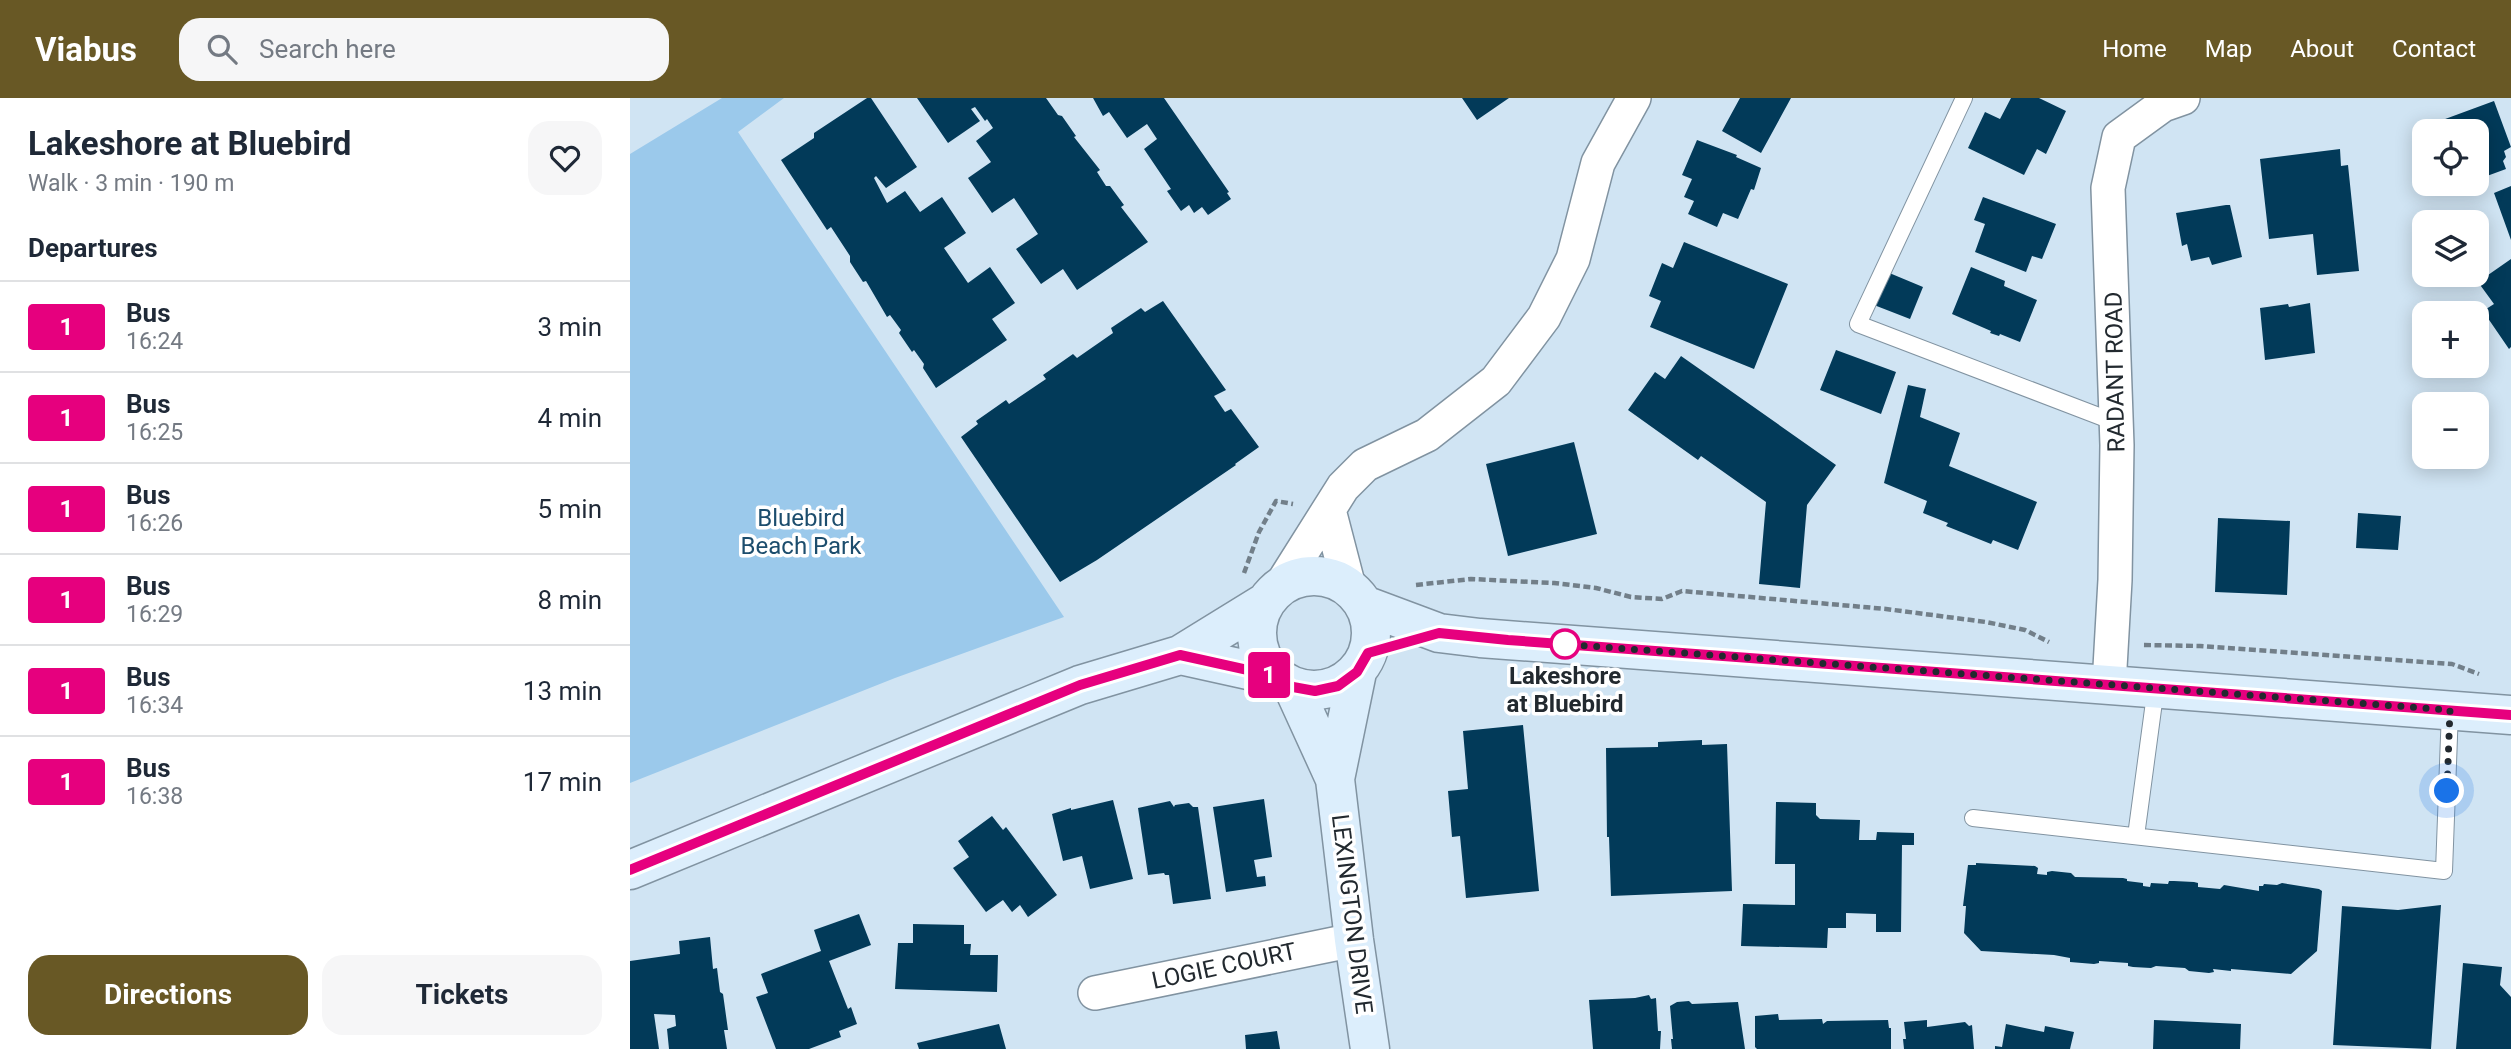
<!DOCTYPE html>
<html lang="en">
<head>
<meta charset="utf-8">
<style>
	:root { --surface:#fff; --page:#f6f6f7; --text:#1f2937; --muted:#747a83; --line:#e0e1e3; --accent:#685825 }
	body { margin:0; font-family:Roboto,sans-serif; background:var(--page); color:var(--text); height:100vh; display:flex; flex-direction:column; font-size:26px; white-space:nowrap }
	* { box-sizing:border-box; margin:0 }
	p { font-size:23px; color:var(--muted) }
	.icon { flex:none; width:38px; height:38px; fill:none; stroke:currentColor; stroke-width:2; stroke-linecap:round; stroke-linejoin:round }
	.map { position:relative; flex:1; overflow:hidden }
	.details { display:flex; flex-direction:column; background:var(--surface); width:630px }
	.details>* { flex:none }
	.badge { padding:0 14px; border-radius:5px; font-size:24px; line-height:46px }
	.buttons { position:absolute; left:1782px; top:21px; display:grid; gap:14px }
	.buttons a { display:grid; place-items:center; width:77px; height:77px; border-radius:14px; background:var(--surface); box-shadow:0 4px 18px #0003; font-size:35px }
	.you { position:absolute; width:35px; height:35px; margin:-18px; border:5px solid #fff; border-radius:50%; background:#1a73e8; box-shadow:0 0 0 10px #1a73e833 }
	.map>.badge { position:absolute; translate:-50% -50%; box-shadow:0 0 0 4px #fff }
	h2 { padding:0 28px; font-size:26px; line-height:63px }
	.round { display:grid; place-items:center; flex:none; width:74px; height:74px; border-radius:21px; background:var(--page) }
	.headline { display:flex; align-items:center; justify-content:space-between; height:119px; padding:0 28px }
	h1 { font-size:33px; font-weight:700; line-height:52px }
	.cta { display:flex; gap:14px; margin-top:auto; padding:14px 28px }
	.cta a { flex:1; height:80px; border-radius:21px; background:var(--accent); color:#fff; font-size:28px; font-weight:700; line-height:80px; text-align:center }
	.cta a+a { background:var(--page); color:var(--text) }
	ul { padding:0; list-style:none }
	li { display:flex; align-items:center; gap:21px; height:91px; padding:0 28px; border-top:2px solid var(--line) }
	li div { flex:1 }
	li b { display:block; font-size:26px }
	li em { font-style:normal }
	li .badge { min-width:77px; font-weight:700; text-align:center }
	header { display:flex; align-items:center; gap:42px; box-sizing:border-box; height:98px; padding:0 35px; background:var(--accent); color:#fff }
	header strong { font-size:33px }
	nav { display:flex; gap:38px; margin-inline-start:auto; font-size:24px }
	.search { width:490px; height:63px; background:var(--page); display:flex; align-items:center; gap:18px; box-sizing:border-box; padding:0 24px; border-radius:21px; color:var(--muted); font-size:26px }
	main { display:flex; flex:1; min-height:0 }
	.map>svg:first-child { display:block }
</style>
</head>
<body>
<header>
<strong>Viabus</strong>
<div class="search"><svg class="icon" aria-label="search" viewBox="0 0 24 24"><circle cx="10" cy="10" r="6"/><path d="M15 15l6 6"/></svg>Search here</div>
<nav><a>Home</a><a>Map</a><a>About</a><a>Contact</a></nav>
</header>
<main>
<section class="details">
<div class="headline"><div><h1>Lakeshore at Bluebird</h1><p>Walk · 3 min · 190 m</p></div><a class="round"><svg class="icon" aria-label="heart" viewBox="0 0 24 24"><path d="M12 20l-8-8c-3-5 5-10 8-4 3-6 11-1 8 4z"/></svg></a></div>
<h2>Departures</h2>
<ul>
<li><span class="badge" style="background:#e6007e;color:#fff">1</span><div><b>Bus</b><p>16:24</p></div><em>3 min</em></li>
<li><span class="badge" style="background:#e6007e;color:#fff">1</span><div><b>Bus</b><p>16:25</p></div><em>4 min</em></li>
<li><span class="badge" style="background:#e6007e;color:#fff">1</span><div><b>Bus</b><p>16:26</p></div><em>5 min</em></li>
<li><span class="badge" style="background:#e6007e;color:#fff">1</span><div><b>Bus</b><p>16:29</p></div><em>8 min</em></li>
<li><span class="badge" style="background:#e6007e;color:#fff">1</span><div><b>Bus</b><p>16:34</p></div><em>13 min</em></li>
<li><span class="badge" style="background:#e6007e;color:#fff">1</span><div><b>Bus</b><p>16:38</p></div><em>17 min</em></li>
</ul>
<div class="cta"><a>Directions</a><a>Tickets</a></div>
</section>
<div class="map">
<svg width="1881" height="951" viewBox="0 0 1881 951">
	<rect width="100%" height="100%" fill="#d0e4f3"/>
	<!-- green -->
	<path fill="#9bc9eb" d="M92 0H154L108 34 434 519 265 580 0 685V56Z"/>
	<!-- building -->
	<path fill="#023a59" d="M237 0H241L287 69 256 90 246 78 244 80 257 105 275 93 290 114 312 99 336 135 314 150 338 185 360 169 385 205 362 221 377 242 306 290 293 270 294 266 284 252 282 254 269 235 271 232 260 217 257 219 236 183 233 184 220 164V158L201 129 197 132 151 62 184 40V35Z
		M287 0H416L428 17 432 18 446 38 444 39 470 72 467 74 476 88H480L494 107 491 109 518 144 447 192 433 171 411 186 386 151 408 136 384 100 362 115 338 80 361 64 346 43 363 30 357 21 355 23 345 9 341 11 350 23 318 45Z
		M463 0H534L599 94 597 95 601 101 578 117 572 109 564 115 559 107 551 113 537 93 541 91 514 51 527 41 517 26 497 40 479 14 473 18Z
		M832 0H879L847 22Z
		M1110 0H1161L1131 55 1092 33Z
		M1381 0H1409L1436 13 1416 56 1407 51 1394 77 1338 50 1355 14 1370 21Z
		M1864 3 1881 49 1874 53 1876 59 1873 63 1876 71 1846 82V33H1798L1809 29 1807 24Z
		M1067 42 1107 57 1106 59 1131 70 1124 92 1121 91 1108 121 1093 115 1087 129 1058 116 1064 103 1054 99 1062 81 1052 77Z
		M1710 51 1711 68 1718 67 1729 173 1687 177 1683 136 1639 141 1630 61Z
		M1804 86H1836L1808 96Z
		M1881 88V142L1864 95Z
		M1353 99 1426 126 1412 161 1402 158 1396 174 1345 154 1355 126 1344 122Z
		M1596 107H1600L1612 159 1582 167 1579 159 1561 163 1557 146 1552 148 1546 115Z
		M1054 144 1158 186 1124 271 1020 229 1031 203 1019 198 1032 165 1043 170Z
		M1881 161V249L1879 251 1853 213 1864 206 1848 184Z
		M1341 169 1375 183 1374 188 1407 202 1390 244 1370 236 1369 238 1360 235 1361 233 1322 216Z
		M1257 174 1293 189 1280 221 1244 207Z
		M533 203 596 292 584 298 595 314 601 311 629 349 605 366 606 367 467 462 430 484 331 339 348 326 346 323 376 302 379 306 416 281 413 277 443 256 447 260 483 235 481 230 511 210 515 214Z
		M1680 205 1685 255 1635 262 1630 210 1658 206 1659 209Z
		M1206 252 1266 274 1251 316 1190 292Z
		M1051 258 1206 367 1177 407 1170 490 1129 486 1136 404 1071 358 1068 362 998 312 1025 274 1035 281Z
		M1278 287 1296 291 1290 319 1330 335 1319 368 1407 404 1388 452 1363 442 1361 446 1316 428 1318 425 1293 415 1297 403 1254 385Z
		M944 344 967 436 878 458 856 366Z
		M1728 415 1771 418 1768 452 1726 450Z
		M1588 420 1660 423 1657 497 1585 494Z
		M893 627 909 793 836 800 830 738 822 739 818 693 838 691 833 633Z
		M1072 642V647L1097 646 1102 793 981 798 979 739H977L976 650 1028 649V644Z
		M634 701 642 759 624 762 627 779 635 778 636 788 596 794 583 709Z
		M483 702 503 781 460 791 452 758 433 763 422 716 441 710V712Z
		M540 703 544 709 545 707 559 705 563 709H568L581 801 543 806 539 777H535L534 775 518 777 508 710Z
		M1146 704 1186 705V717L1190 721 1230 722 1229 742H1246L1247 734 1284 735V747H1272L1271 834H1246V816L1216 815V830H1198L1197 850 1111 848 1113 806 1165 807V766H1145Z
		M362 718 373 732 376 729 427 797 398 819 390 807 382 814 373 802 356 814 323 770 339 759 328 743Z
		M1346 765 1405 768 1408 770 1407 776 1417 777V774L1422 773 1441 775 1445 779 1493 780 1497 781V783L1513 785V788L1520 789 1521 785 1538 786 1539 783H1544L1564 784 1568 785V789L1590 791 1594 787 1629 793V788H1633L1634 786 1647 787 1652 785 1689 791 1692 793 1687 853 1661 876 1601 871V873L1583 871 1584 874 1579 875 1559 873 1555 870 1526 868 1521 870 1503 869 1498 868V865L1469 863V865L1464 866 1440 864V860L1424 857 1351 853 1334 835 1336 808H1333L1338 767H1346Z
		M1811 807 1801 951 1703 947 1712 808 1768 812Z
		M229 816 241 847 199 863 218 911 221 909 227 926 209 933 211 939 179 951H146L126 899 138 895 131 876 191 853 184 832Z
		M283 826 334 827V846H341L340 857H368L367 894 265 891 268 845H283Z
		M80 839 83 871 87 870 90 894 93 896 98 932H94L97 951H39L37 931 46 928 45 917 24 916 29 951H0V863L50 856 49 843Z
		M1833 865 1872 869 1870 887 1881 899V951H1826Z
		M1019 897 1021 901 1026 900 1028 933H1031L1030 951H963L959 902 1005 900Z
		M1059 903 1062 906 1108 904 1115 951H1042L1041 941H1043L1040 908 1047 904Z
		M1148 916 1149 922 1192 921 1193 926 1197 923 1258 922 1259 930H1261V951H1127L1125 949V918Z
		M1297 922V929L1335 924 1339 928 1342 927 1344 951H1274L1273 941H1276L1274 924Z
		M1524 922 1611 926 1610 951H1523Z
		M369 926 376 951H289L287 945Z
		M1376 926 1414 934 1415 928 1444 934 1440 951H1365V948L1372 949Z
		M647 933 650 951H616L615 937Z"/>
	<g fill="none" stroke-linecap="round" stroke-linejoin="round">
		<!-- lane casing -->
		<g stroke="#8193a1" stroke-width="18">
			<path id="lane" d="M1334 0 1228 226 1487 325
				M1343 720 1814 773 1820 612
				M1506 738 1526 589"/>
		</g>
		<!-- street casing -->
		<g stroke="#8193a1" stroke-width="36">
			<path id="street" d="M699 412 719 489
				M650 489 713 389 735 367 797 337 866 283 914 219 943 161 968 65 1004 0
				M1479 587 1485 482 1487 347 1478 90 1489 39 1533 7 1553 0
				M465 895 724 842"/>
		</g>
		<!-- secondary casing -->
		<g stroke="#8193a1" stroke-width="41">
			<path id="secondary" d="M627 535a57 57 0 1 1 114 0a57 57 0 1 1-114 0Z
				M734 507 809 535 850 540 1881 617
				M550 557 645 578
				M727 574 705 681 724 842 740 951
				M663 589 705 681
				M0 772 450 587 550 557 636 504"/>
		</g>
		<!-- path -->
		<path stroke="#727f89" stroke-width="4.5" stroke-dasharray="7 3.5" stroke-linecap="butt" d="M614 475 629 434 646 403 663 406
			M786 487 841 481 924 485 966 490 1001 499 1032 501 1052 493 1256 511 1356 524 1395 532 1419 544
			M1514 547 1570 548 1822 566 1849 576"/>
		<!-- lane -->
		<use href="#lane" stroke="#fff" stroke-width="16"/>
		<!-- street -->
		<use href="#street" stroke="#fff" stroke-width="33"/>
		<!-- secondary -->
		<use href="#secondary" stroke="#dceefc" stroke-width="38"/>
	</g>
	<g fill="none" stroke-linecap="round" stroke-linejoin="round">
		<!-- line casing -->
		<g stroke="#fff" stroke-width="16">
			<path id="line" d="M0 772 450 587 550 557 645 578 663 589 685 593 708 588 727 574 738 555 809 535 878 542 1881 617"/>
		</g>
		<!-- line -->
		<use href="#line" stroke="#e6007e" stroke-width="10"/>
		<!-- walk -->
		<path stroke="#22292f" stroke-width="7" stroke-dasharray="0 12.6" d="M935 546H932L1820 612 1817 693"/>
	</g>
	<!-- markers -->
	<circle fill="#fff" stroke="#e6007e" stroke-width="3.5" cx="935" cy="546" r="14"/>
	<g text-anchor="middle" dominant-baseline="central" stroke-width="7" stroke-linejoin="round" paint-order="stroke">
		<!-- street labels -->
		<g font-size="24" fill="#22292f" stroke="#fff">
			<text transform="translate(1485 274) rotate(-91)">RADANT ROAD</text>
			<text transform="translate(722 816) rotate(83)">LEXINGTON DRIVE</text>
			<text transform="translate(594 868) rotate(-12)">LOGIE COURT</text>
		</g>
		<!-- park labels -->
		<g font-size="24" fill="#1c4d6d" stroke="#fff">
			<text x="171" y="420">Bluebird<tspan x="171" dy="28">Beach Park</tspan></text>
		</g>
		<!-- stop labels -->
		<g font-size="24" font-weight="bold" fill="#22292f" stroke="#fff">
			<text x="935" y="578">Lakeshore<tspan x="935" dy="28">at Bluebird</tspan></text>
		</g>
	</g>
</svg>
<div class="buttons">
<a><svg class="icon" aria-label="locate" viewBox="0 0 24 24"><circle cx="12" cy="12" r="6"/><path d="M12 2v4M12 18v4M2 12h4M18 12h4"/></svg></a>
<a><svg class="icon" aria-label="layers" viewBox="0 0 24 24"><path d="M12 4l9 5-9 5-9-5zM3 14l9 5 9-5"/></svg></a>
<a>+</a>
<a>−</a>
</div>
<div class="you" style="left:1817px;top:693px"></div>
<b class="badge" style="left:639px;top:577px;background:#e6007e;color:#fff">1</b>
</div>
</main>
</body>
</html>
